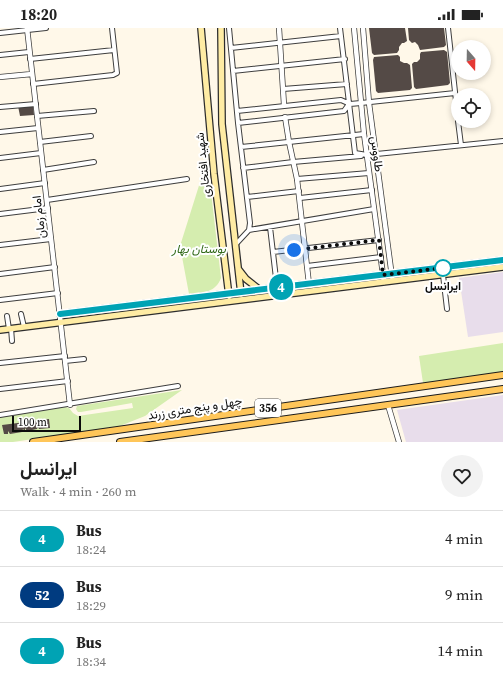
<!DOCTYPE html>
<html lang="en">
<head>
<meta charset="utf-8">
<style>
	:root { --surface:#fff; --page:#f2f2f2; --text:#222; --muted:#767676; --line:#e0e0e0 }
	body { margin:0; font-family:"Source Serif 4",Vazirmatn,serif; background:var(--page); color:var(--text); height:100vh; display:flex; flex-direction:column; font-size:15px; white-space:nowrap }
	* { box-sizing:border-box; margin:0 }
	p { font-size:13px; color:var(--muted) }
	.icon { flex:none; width:22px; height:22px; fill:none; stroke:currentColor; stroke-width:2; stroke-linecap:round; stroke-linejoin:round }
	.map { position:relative; height:414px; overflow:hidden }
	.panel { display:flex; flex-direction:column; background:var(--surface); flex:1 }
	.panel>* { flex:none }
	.badge { padding:0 8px; border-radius:13px; font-size:14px; line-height:26px }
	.needle { width:26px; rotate:160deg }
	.controls { position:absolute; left:451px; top:12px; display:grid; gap:8px }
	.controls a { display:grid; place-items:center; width:40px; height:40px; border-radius:50%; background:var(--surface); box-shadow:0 2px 6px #0003; font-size:20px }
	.scale { position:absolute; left:12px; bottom:10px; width:69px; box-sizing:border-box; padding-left:4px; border:2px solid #0b0b0b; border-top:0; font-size:11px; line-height:14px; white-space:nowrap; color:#0b0b0b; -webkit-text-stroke:3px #fff; paint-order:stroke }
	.you { position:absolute; width:20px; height:20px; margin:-10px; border:3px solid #fff; border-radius:50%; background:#1a73e8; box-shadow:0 0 0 6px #1a73e833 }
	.map>.badge { position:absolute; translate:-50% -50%; box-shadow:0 0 0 2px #fff }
	.round { display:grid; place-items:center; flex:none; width:42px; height:42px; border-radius:21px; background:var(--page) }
	.headline { display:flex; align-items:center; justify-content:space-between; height:68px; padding:0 20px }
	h1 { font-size:19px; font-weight:700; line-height:30px }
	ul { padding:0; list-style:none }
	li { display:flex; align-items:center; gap:12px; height:56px; padding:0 20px; border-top:1px solid var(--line) }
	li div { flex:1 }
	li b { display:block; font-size:15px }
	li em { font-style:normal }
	li .badge { min-width:44px; font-weight:700; text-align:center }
	.status { display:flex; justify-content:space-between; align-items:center; height:28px; padding:0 20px; background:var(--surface); direction:ltr }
	.status svg { height:11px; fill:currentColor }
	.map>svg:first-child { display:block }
</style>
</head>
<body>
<div class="status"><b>18:20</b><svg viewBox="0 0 49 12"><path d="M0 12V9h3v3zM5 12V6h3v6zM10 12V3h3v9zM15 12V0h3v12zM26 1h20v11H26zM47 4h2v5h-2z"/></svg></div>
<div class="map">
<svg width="503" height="414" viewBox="0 0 503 414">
	<rect width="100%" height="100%" fill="#fff8e9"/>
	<!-- industrial -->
	<path fill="#e8ddeb" d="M503 244V304L468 309 459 250Z
		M503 367V414H406L397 382Z"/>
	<!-- green -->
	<path fill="#d5edaf" d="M209 147 221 250C215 265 204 264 189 266L180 218 202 148Z
		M503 315V344L423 355 419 328Z
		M182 362 145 388 120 398 13 414H0V389L65 379 69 380 73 385 78 388 133 380 132 375 81 384H78L76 381 77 378Z"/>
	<!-- building -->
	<path fill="#544a46" d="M369 0H405L407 13 404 15H402L399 19V22L397 25 374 27 372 25Z
		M408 0H444L446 17 444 19 420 22 418 17 415 14 412 15 409 12Z
		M444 22 447 24 450 55 448 57 416 61 414 59 412 36 414 34H417L420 31V26L421 24Z
		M398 27 400 29V33L404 35H407L410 37 412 60 410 62 378 65 376 63 373 32 374 29Z
		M33 77 34 87 20 88 18 78Z
		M49 391 50 400 39 401 38 399 37 401 27 403 25 400V404L23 401 22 404 10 406 8 403V406H4L2 397Z"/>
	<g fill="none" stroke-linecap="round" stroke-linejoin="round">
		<!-- minor casing -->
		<g stroke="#3e3e3e" stroke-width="6">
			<path id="minor" d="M229 0 238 95 250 195 249 202 236 216
				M340 0 355 125 367 127 503 113
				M448 0 458 91
				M0 5 46 0
				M231 20 341 8
				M0 27 29 24
				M30 31 114 22
				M233 43 345 31
				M33 56 113 47 117 45 112 0
				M283 61 347 56
				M0 79 36 76
				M237 83 341 72 350 76 361 75 455 65
				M37 88 94 83
				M458 93 461 117
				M238 95 344 83 349 76
				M0 104 38 100
				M40 114 91 108
				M241 119 364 106
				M0 130 41 125
				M243 140 293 134 361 128
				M43 142 94 134
				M297 151 369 145
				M0 161 45 155
				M247 169 299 163
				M300 170 372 162
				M47 172 187 151
				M0 186 48 180
				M270 199 277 259
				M249 202 374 181
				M0 217 51 211
				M273 224 379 212
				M307 238 381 229
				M0 246 55 239
				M443 247 447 281
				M0 272 58 265
				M21 286 24 299
				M7 288 9 301
				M11 300 12 313
				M65 333 84 331
				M0 335 65 328
				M0 361 68 353
				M0 387 178 358"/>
		</g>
		<!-- tertiary casing -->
		<g stroke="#3e3e3e" stroke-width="6">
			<path id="tertiary" d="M27 0 70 377
				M279 0 284 77
				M354 0 364 106 384 254
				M363 0 369 75 392 249
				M0 49 32 46
				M285 89 289 114 297 151 309 256
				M388 377 399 414"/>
		</g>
		<!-- secondary casing -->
		<g stroke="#2d2d2d" stroke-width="8">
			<path id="secondary" d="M201 0 214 146 229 268
				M221 0 222 96 241 266
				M239 242 246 251 260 262
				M60 286 503 232
				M0 302 503 239"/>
		</g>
		<!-- primary casing -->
		<g stroke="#1c1c1c" stroke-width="8">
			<path id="primary" d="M33 414 503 347
				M120 414 503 361"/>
		</g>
		<!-- minor -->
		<use href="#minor" stroke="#fff" stroke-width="4"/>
		<!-- tertiary -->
		<use href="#tertiary" stroke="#fff" stroke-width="4.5"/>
		<!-- secondary -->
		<use href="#secondary" stroke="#ffeca4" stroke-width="5.5"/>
		<!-- primary -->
		<use href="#primary" stroke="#ffc659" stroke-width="6"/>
	</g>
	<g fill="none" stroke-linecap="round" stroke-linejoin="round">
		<!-- line casing -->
		<g stroke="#fff" stroke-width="9">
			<path id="line" d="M60 286 503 232"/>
		</g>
		<!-- line -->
		<use href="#line" stroke="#00a3b4" stroke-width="6"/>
		<!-- walk -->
		<path stroke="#0b0b0b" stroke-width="4" stroke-dasharray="0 7.2" d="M294 222 379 212 383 247 443 240"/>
	</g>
	<!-- markers -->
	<circle fill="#fff" stroke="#00a3b4" stroke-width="2" cx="443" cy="240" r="8"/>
	<g text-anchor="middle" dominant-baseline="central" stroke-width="4" stroke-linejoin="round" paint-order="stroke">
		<!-- shield labels -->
		<rect fill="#fff" stroke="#545454" stroke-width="1" x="255" y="371" width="26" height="18" rx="3"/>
		<g font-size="11" font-weight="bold" fill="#0b0b0b">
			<text x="268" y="380">356</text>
		</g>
		<!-- street labels -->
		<g font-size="12" fill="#0b0b0b" stroke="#fff">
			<text transform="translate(377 126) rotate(83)">طاووس</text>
			<text transform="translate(203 137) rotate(-96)">شهید افتخاری</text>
			<text transform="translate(39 189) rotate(-97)">امام زمان</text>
			<text transform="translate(195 380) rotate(-9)">چهل و پنج متری زرند</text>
		</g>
		<!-- park labels -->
		<g font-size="12" font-style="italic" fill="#2f6816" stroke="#fff">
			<text x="199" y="221">بوستان بهار</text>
		</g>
		<!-- stop labels -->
		<g font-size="12" font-weight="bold" fill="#0b0b0b" stroke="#fff">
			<text x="443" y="258">ایرانسل</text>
		</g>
	</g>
</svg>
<div class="controls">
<a><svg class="needle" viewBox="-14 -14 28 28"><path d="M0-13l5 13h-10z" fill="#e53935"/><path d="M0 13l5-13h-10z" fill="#767676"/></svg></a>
<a><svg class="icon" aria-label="locate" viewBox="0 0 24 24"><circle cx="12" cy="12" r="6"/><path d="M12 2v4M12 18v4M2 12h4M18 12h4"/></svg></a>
</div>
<div class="scale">100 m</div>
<div class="you" style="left:294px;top:222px"></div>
<b class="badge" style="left:281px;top:259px;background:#00a3b4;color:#fff">4</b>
</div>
<section class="panel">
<div class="headline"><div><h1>ایرانسل</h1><p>Walk · 4 min · 260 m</p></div><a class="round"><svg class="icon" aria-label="heart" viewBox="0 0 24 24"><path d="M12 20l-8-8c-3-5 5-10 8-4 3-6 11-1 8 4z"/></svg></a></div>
<ul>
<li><span class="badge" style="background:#00a3b4;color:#fff">4</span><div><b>Bus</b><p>18:24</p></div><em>4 min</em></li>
<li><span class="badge" style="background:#003b80;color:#fff">52</span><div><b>Bus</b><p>18:29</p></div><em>9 min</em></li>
<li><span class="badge" style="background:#00a3b4;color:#fff">4</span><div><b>Bus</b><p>18:34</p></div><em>14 min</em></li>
</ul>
</section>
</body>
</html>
